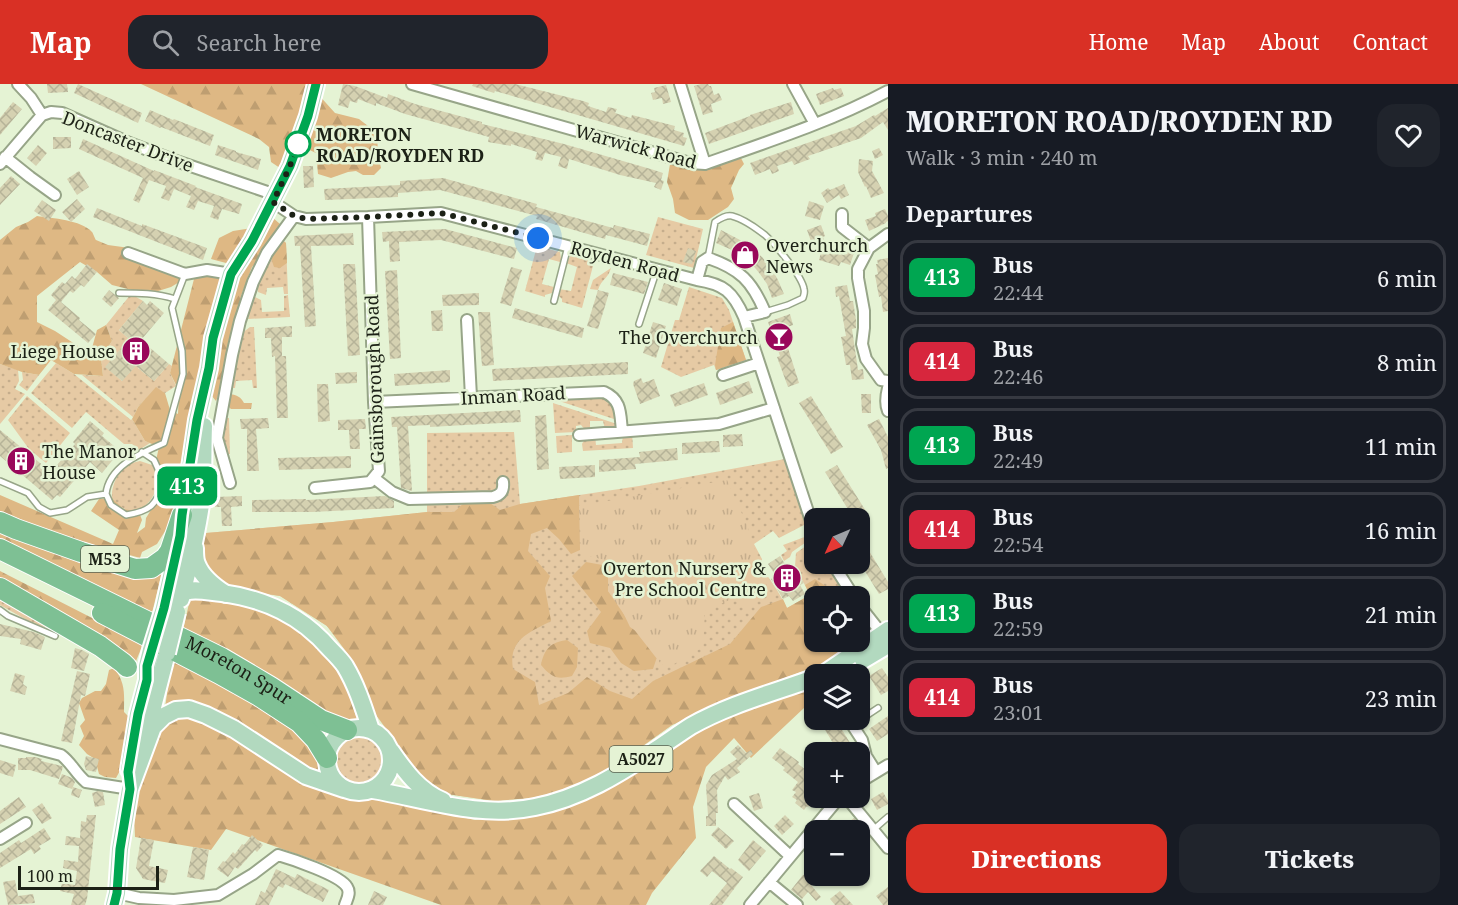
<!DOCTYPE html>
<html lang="en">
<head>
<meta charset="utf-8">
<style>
	:root { --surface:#171b24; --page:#20242c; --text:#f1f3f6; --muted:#9ea1a6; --line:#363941; --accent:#d93025 }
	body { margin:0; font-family:"Noto Serif",serif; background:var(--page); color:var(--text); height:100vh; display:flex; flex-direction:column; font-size:22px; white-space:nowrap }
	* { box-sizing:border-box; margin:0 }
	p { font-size:20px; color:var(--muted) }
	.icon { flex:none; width:33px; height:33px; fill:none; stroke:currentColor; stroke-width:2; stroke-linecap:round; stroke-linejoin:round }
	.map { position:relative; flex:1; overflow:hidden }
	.sheet { display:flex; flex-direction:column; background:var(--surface); width:570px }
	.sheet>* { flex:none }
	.badge { padding:0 12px; border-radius:9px; font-size:21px; line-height:39px }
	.needle { width:39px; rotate:226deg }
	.buttons { position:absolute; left:804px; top:424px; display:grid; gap:12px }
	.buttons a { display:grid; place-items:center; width:66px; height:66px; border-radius:12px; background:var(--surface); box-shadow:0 2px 4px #0004; font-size:30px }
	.scale { position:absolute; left:18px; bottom:15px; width:141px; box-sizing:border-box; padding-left:6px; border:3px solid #1c2116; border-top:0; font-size:16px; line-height:21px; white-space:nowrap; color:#1c2116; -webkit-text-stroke:4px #e5f3d4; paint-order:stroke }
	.you { position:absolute; width:30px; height:30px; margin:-15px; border:4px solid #fff; border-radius:50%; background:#1a73e8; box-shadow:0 0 0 9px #1a73e833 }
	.map>.badge { position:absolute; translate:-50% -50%; box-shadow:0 0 0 3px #fff }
	h2 { padding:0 18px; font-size:22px; line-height:54px }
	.round { display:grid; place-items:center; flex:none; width:63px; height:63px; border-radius:18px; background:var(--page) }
	.headline { display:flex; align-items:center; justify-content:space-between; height:102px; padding:0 18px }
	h1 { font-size:28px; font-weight:800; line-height:45px }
	.action { display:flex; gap:12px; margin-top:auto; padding:12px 18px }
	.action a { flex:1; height:69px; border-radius:18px; background:var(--accent); color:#fff; font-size:24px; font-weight:800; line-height:69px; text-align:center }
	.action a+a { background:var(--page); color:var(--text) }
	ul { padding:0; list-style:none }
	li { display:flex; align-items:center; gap:18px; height:75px; margin:0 12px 9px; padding:0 6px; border:3px solid var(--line); border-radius:18px }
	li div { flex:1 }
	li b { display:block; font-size:22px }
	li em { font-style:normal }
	li .badge { min-width:66px; font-weight:700; text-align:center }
	header { display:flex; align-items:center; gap:36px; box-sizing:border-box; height:84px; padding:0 30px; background:var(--accent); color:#fff }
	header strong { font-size:28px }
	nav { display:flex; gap:33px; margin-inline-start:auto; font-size:21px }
	.search { width:420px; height:54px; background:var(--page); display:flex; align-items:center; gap:15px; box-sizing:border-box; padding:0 21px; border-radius:18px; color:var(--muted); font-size:22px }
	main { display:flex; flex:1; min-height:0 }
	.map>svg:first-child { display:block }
</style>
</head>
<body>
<header>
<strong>Map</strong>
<div class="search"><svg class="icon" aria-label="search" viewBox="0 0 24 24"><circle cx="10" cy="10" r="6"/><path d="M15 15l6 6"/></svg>Search here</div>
<nav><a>Home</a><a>Map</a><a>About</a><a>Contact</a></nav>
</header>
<main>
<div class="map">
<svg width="888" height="821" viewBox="0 0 888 821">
	<defs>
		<pattern id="grass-dots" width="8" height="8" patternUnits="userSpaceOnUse" patternTransform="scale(1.5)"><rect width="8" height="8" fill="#e6caa4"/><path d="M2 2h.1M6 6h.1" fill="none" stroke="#c5ad8c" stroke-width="1.8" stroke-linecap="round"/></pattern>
		<pattern id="forest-firs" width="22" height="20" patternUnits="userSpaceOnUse" patternTransform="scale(1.5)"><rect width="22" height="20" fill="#deb884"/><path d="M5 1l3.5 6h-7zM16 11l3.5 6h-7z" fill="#be9e71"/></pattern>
		<pattern id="park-tufts" width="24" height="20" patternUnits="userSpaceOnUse" patternTransform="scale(1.5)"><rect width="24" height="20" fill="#e6caa4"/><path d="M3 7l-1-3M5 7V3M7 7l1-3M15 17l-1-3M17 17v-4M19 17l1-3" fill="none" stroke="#c5ad8c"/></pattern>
		<pattern id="building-cross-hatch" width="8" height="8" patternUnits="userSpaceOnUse" patternTransform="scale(1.5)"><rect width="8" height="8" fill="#d5d1b1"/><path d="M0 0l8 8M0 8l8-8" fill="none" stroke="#b6b398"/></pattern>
	</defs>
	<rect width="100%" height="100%" fill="#e5f3d4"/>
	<!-- grass -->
	<path fill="url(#grass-dots)" d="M658 133 703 145 694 184 646 171Z
		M284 157 286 159 288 210H284L283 203 267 204 266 211 258 208 257 198 273 166Z
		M537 162 560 168 561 175 560 178 549 175 542 200 554 203 552 209 545 211V213L525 207Z
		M571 171 594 178 582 224 562 218V215L558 211 559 205 571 207 577 183 566 179Z
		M611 184C608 195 602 194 598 206L590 205 593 196Z
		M689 203 722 214 729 226 746 276 716 286 714 281 681 293 661 283 675 236H679Z
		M131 210 143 217 119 246 129 255 106 283 122 297 139 278 138 284 154 297 169 280 172 282 170 289 176 302 165 309 156 304 138 323 133 333 82 291 103 292 101 274 112 257 106 241Z
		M288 211 290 233 248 235 249 232 247 230 253 212 261 216 262 228 284 227V212Z
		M250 243H254L257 304H253L252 296 236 297 235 304H231L238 252Z
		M56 279 74 290 131 336 132 335 145 357 150 359 139 366 132 360H124L86 328 72 344 31 309Z
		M0 280 18 286 19 297 15 305 25 310 0 340Z
		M22 288 39 291 27 307 19 301 23 296Z
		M27 312 70 349 46 379 29 365 8 336Z
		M606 312 615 321 617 336 553 315V313Z
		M553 319 614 339H617L616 343 605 345 603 337H590V347H586L581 341 576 342V348L555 349Z
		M226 334H229L230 370H226L222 358V351Z
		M514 348 520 420 639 402 785 375 806 440 779 454 773 447 754 460 762 475V485C772 497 780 510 787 524L810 511 795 482 796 469 813 457 814 459V480H827L847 513H814V558L829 577 716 620 672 641 598 694 531 714 494 717 447 710 373 627 351 574 327 542 280 512 240 506 206 449 333 438 427 428V349Z
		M632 349 633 364 583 367 582 360 585 354 595 352 596 361 622 359 623 351Z
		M572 351V368L557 369 556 352Z
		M140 377 152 381 160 392C158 407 146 432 127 426 121 424 117 418 112 414 111 403 117 389 126 382 130 379 136 378 140 377Z
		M810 451 812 454 792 468 790 473 784 477 781 471 787 467 783 461Z
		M0 511 46 538 45 543 34 540 0 521Z
		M336 677a24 24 0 1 1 48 0a24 24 0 1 1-48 0Z"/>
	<!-- forest -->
	<path fill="url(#forest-firs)" d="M141 0H306L302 16 297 50 288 66 280 84 271 78 269 63 259 55Z
		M317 9 335 29 359 35 377 49 378 70 381 84 374 91H363L356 87 348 88 331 94 318 90 316 69 301 62Z
		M740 72 744 80 739 86 731 104 734 115 728 123 708 136H689L675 129 673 115 667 98 670 80H685L700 85 709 84 725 76Z
		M37 132C52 134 81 136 92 148 93 149 95 155 96 156L108 161 137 165 149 180 183 192 181 197 171 203 155 208 132 206 112 201 97 188 80 178 37 212V238L55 247 81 264H92L97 246 106 241 112 257 101 274 103 292 74 290 51 276 39 291 22 288 0 280V156L16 143 28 138Z
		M272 133 280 140 275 158 252 183 241 212 220 307 216 317 211 311 213 286 180 398 172 436 157 460 142 468 140 474 56 450 0 427V411L113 460 119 446 91 427 99 415 112 414 124 425 139 428 142 436 137 449 145 443 146 434 164 405V390L155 381 159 363 145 357 132 335 138 323 156 303 165 309 170 326 178 330 179 307 170 289 194 195 242 178 226 179 211 175 219 154 233 147 252 144Z
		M282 156 286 159 287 179 280 184 274 183C269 170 273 165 282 156Z
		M733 238 746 276 716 286 715 281 721 244Z
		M230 310C237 311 241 313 244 319H252L251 325H231L228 322Z
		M579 411 580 466 571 470 559 455 547 444 531 450 528 467 550 492 545 504 551 537C529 549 508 555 513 585L535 598 539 621 568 609 587 593 610 607 632 615 653 597 730 560 761 523 783 515 787 524 810 511 805 501 815 495 827 503 826 513H814V558H858L829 577 716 620 672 641 598 694 564 707 531 714 494 717 447 710 420 691 373 627 351 574 327 542 280 512 240 506 220 501 208 487 200 468 206 449 333 438 427 428H454L464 419 484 415 500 426 520 420Z
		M0 443 163 484 152 529 0 455Z
		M586 478 608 482V507L619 520 630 543 647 555 657 573 653 585 634 587 621 579 610 564 590 559 587 547 601 528 572 492Z
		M0 487 143 560 136 577 0 497Z
		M190 515 240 518 276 531 314 559 344 596 357 635 341 638 183 546Z
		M567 556 578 564 577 583 572 592C557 596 551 593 541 581 544 565 551 558 567 556Z
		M176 574 246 616 295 648 314 669 322 692 213 627 165 624 169 595Z
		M114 584C126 600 124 609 124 628L128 632 122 683 116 694 105 693 99 690 95 675 87 670 79 661 84 652 80 642 85 636 79 619 82 614 95 607H101L106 600 109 586Z
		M814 602V617L804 624 751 674 734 654 706 683 693 723 696 754 652 809 646 821H441L226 745 211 766 135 753 133 708 157 649 173 634 187 631 215 642 340 712 363 717 377 713 475 736 521 732 734 628Z"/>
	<!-- park -->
	<path fill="url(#park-tufts)" d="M727 396 747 441 768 506 745 523 736 513 705 527 703 563 669 583 661 580 636 548 608 507 612 478 582 470 579 422Z"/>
	<!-- building -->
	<path fill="url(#building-cross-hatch)" d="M47 0H67L68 8 48 9Z
		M78 0 142 29 138 39 74 9Z
		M343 0 355 2 387 14 388 10 415 20 482 38V40L564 60 654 86 663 89 661 96 664 97 661 106 654 103 656 99 620 91 569 75 567 85 558 82 561 73 545 69 542 77 535 75 537 68 511 60V62L488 58 489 53 405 30 376 19V22L358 15 357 19 350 17 348 24 338 21Z
		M473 0H515L583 17 589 19 588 22 606 28 608 23 617 25 615 29 631 34 632 31 675 42 674 46 684 49 683 53 687 54 684 62 495 7 494 9 472 2Z
		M701 0H708L709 2H711L714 11 719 9 722 16 711 20 713 28 703 31 694 2Z
		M666 1 671 18 663 20 662 14 653 16 651 9 655 8 654 4Z
		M833 4 834 6 841 4 844 12 820 21 816 10Z
		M13 18 22 25 0 51V34Z
		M791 18 794 30 709 60 705 49 750 32V31Z
		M888 24V46L883 38 861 54 808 72 810 75 794 81 792 77 777 82 779 87 772 90 770 85 755 91 750 79 856 42 874 31 875 32Z
		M150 26 173 36 174 35 214 51 210 62 161 43 160 44 145 37Z
		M53 53H71V64L53 65Z
		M83 55 154 87V86L196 102 195 103 242 120 239 130 222 125 218 136 210 133 214 122 198 117 194 126 186 123 191 112 174 105 169 117 161 114 166 102 149 96 139 119 133 116 143 94 79 65Z
		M38 61 47 69 36 82 27 74Z
		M218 61 236 67V68L261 75 258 86 215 71Z
		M879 64 883 71 875 75 872 67Z
		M859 75 873 77 872 87 884 109 871 114 866 102 865 103 858 88Z
		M303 82H313L314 103 304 104Z
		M79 87 89 103 77 111 67 95Z
		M11 92 20 100 0 121V104Z
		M443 94 537 120 536 123 613 144 614 141 650 150 647 162 606 151 605 155 536 135 537 132 440 106 398 109V113L325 116 324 105 400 101V97Z
		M844 100 849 111 841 115 839 111 827 119 821 109 828 104 830 106Z
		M77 115 85 125 71 138 62 128Z
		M42 116 56 126 49 137 34 127Z
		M809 117 824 122 820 136 805 132Z
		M97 124 142 142V140L207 164 203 176 93 133Z
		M885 125 888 132V137L886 138V139L869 147 865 136 876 132 875 129Z
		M821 141 825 152 823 153 824 156 812 160 807 146Z
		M445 145 517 164 514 175 441 156 399 158 400 177 390 178 389 157 383 158 382 148Z
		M721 146 740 156 753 165 762 173 772 185 778 196 784 210 772 214 767 200 760 190 751 179 739 169 716 159Z
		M353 149 354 161 311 162 316 242 305 243 300 162H295L294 152Z
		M688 164 696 167 692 180 683 178Z
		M822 164 844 171 846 166 854 169 850 181 841 178 839 182 819 176Z
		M888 174V227L883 228 881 212 879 213 875 191 878 190 876 180H878L877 176Z
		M87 180 97 188 84 203 81 201 73 209 70 207 61 218 80 234 79 236 96 250 88 259 48 226 56 216 51 211 62 198 65 200 72 192 75 195Z
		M343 180H355L360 271 348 272Z
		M511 183 522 186 511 222 500 219Z
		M397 186 401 274 390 275 385 187Z
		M613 189 648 198 644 210 610 201Z
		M664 199 682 205 677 222 658 216Z
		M847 201 850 217H853L856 236V244L852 245 858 286 863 285 864 295 852 296 850 281H846L843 263 841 253 846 252 839 212 836 213 835 203Z
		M109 206 119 214 111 223 102 215Z
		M598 206 609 209 598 245 587 242Z
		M479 209V221L443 222 442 211Z
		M143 217 147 221 150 217 164 229 141 256 169 280 154 297 136 282 122 297 105 283 129 255 119 246Z
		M515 224 584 244 582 254 512 234Z
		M442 226 443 247H432L431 227Z
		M478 228H490L494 281 482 282Z
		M790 230 793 241 782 245 799 299 788 303 777 273 780 272 768 238Z
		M653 238 666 242 656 274 643 269Z
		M292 242V253H282V272H286L288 334H277L275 272 272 273 271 254H265V244Z
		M628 278V290L493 297 492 285Z
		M450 286V298L395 302 394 290Z
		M357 288V299L336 300 335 289Z
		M641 294 643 299 654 295 660 312 640 320 633 300 634 297Z
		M749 297 753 309 720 321 716 309Z
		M704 299 708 311 675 323 670 311Z
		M317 300H328L330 337 318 338Z
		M861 310H871V329H862Z
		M811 312 843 363 831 370 799 319Z
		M520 326 521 338 430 343V341L408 342 412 407 401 404 397 343H392L391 333Z
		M546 331 549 385 537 386 535 332Z
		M268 334 269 344 256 345 259 387H247V345H241L240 335Z
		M365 335 366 345H359L360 365H350L349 346H338V336Z
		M879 335 888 353V384L886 385 881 366 867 341Z
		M90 337 104 349 102 352 120 367 102 389 90 378 60 413 57 411 52 416 0 372V346L51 388 75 360 73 358Z
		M742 350 743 362 723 363V351Z
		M713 357H719L720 368 682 370V359Z
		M677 364 678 376 635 380 636 385 599 388V376L640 373 639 368Z
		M351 372V384L279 386 278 374Z
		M595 381V393L560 395 559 383Z
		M837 381 869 432 863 435H854L825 388Z
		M242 412V422L231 423 232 442H222L221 423H215V413Z
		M385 412 394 417V424L312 428H252V416L306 415V416Z
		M860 452 888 498V505L879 510 860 479Z
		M780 472 790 488 795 485 804 499 800 501 805 510 793 517 789 512 783 515 771 495 776 492 768 480Z
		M0 540 34 548 45 553 41 566 20 560 21 555 0 552Z
		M75 564 82 566 89 570 84 587 71 584Z
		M882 584 888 593V607L881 611 869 592Z
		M77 587 90 590 85 612 81 611 72 659 61 657Z
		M15 589 25 592 23 600 27 603 25 611 10 607Z
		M888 632V650L877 657 869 645Z
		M819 636H836L852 662 855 660 858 669H839Z
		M738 661 746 669 751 666 753 670 737 684 740 688 728 696 725 692 717 706 718 729H716V742H706V732H708L706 701 712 691 737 675 730 668Z
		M780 664 799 678 798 680 814 692V715L808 723 807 722 804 726 795 719 797 716 792 713 796 708 792 706 798 698 783 686 785 684 772 674Z
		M86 672 99 675 96 688 86 686 84 680Z
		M26 673H35L42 675 41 677 62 682 63 683 59 695 30 686H18V674H26Z
		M0 676 16 681 13 693 0 689Z
		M62 690 72 694 75 698 72 705 58 700Z
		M73 703 82 706 79 714 71 711Z
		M98 707 103 708 105 721 95 723 92 709Z
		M883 708 888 717V720L877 726 871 715Z
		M759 709 763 724 754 727 749 712Z
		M19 713 26 723 0 740V727Z
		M42 719 52 734 42 740 32 726Z
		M87 731H96L87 815 85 821H71L74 810 60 807 62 799 75 801 77 787 63 784 64 776 78 778 79 762 65 761 66 752 80 754 81 737 86 738Z
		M785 731 794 740 782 751 774 742Z
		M854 734 864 747H839L845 741Z
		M718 743 734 757 726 765 711 751Z
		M44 744 51 755 39 762 41 765 34 770 31 765 0 784V769L19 756 21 759Z
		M252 751 263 761 257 768 255 766 238 785 235 783 228 793 217 785 223 777 225 778 233 768 235 770 242 760 244 761Z
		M141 754 154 756 149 782 168 786 165 799 143 795 136 784Z
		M753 756 766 767 749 787 738 776Z
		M193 763 209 766 204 796 187 793Z
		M714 772 730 785 731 784 743 793 722 821H709L727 799 712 787 707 793 700 787Z
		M814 783V792H823L811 801 821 813 816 817 808 808 802 815 791 806 802 792Z
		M276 785 295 794 297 790 329 806 323 818 285 800 283 804 278 802 269 821H255L261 807 265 809Z
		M15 796 18 812 33 810 35 819 8 821 3 798Z
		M888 803V821H883L876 812Z
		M374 807 387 813 383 821H368Z
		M840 807 853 821H835L830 815Z"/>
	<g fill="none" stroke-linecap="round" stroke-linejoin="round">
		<!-- service casing -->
		<g stroke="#97a588" stroke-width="8">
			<path id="service" d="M708 174 715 138C721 134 726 131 732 132 744 135 756 144 765 151 775 160 802 192 804 205 805 209 804 210 803 214L788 221 765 228
				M119 209C139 209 156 209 175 215
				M554 217 568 162
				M639 240 657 185
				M0 397 28 409 39 423 50 429 67 426 87 413 106 410C109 382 141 369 164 359L183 290 182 267 172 224 185 190
				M106 410 111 421 126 431C151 427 156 421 164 398L154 376 142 368
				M0 526 8 532 55 552
				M860 636 878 624
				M811 666 814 670
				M873 746 888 733"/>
		</g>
		<!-- minor casing -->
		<g stroke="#97a588" stroke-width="14">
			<path id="minor" d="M18 0 31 14 42 31
				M412 0 690 79 705 80C767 58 830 38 888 7
				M680 0 705 80
				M793 0 815 40
				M5 73 30 93 55 111
				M0 80 42 31 51 28 62 29 127 58 179 78 276 111
				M273 118 294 132 306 135 368 133 441 129 697 196C724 200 733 208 744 233L814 446
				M842 130V143L869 164
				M888 150 869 164 858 185V194L864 227V244L862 260 866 275 881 296 888 297
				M128 169 185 190 207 186 231 190
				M697 196 702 178 708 174C740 185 752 197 765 228L744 233
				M467 236 471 313
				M723 291 759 279
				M888 304C886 312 885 320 888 327
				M374 318 604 308C622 316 620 330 622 347
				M579 351 719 340 774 324
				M374 394 392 408 409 415 493 413C501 411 504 407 503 398
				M230 399 217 354 232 271 240 237 253 198 267 169 294 132
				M315 404 370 398 379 387 374 318 368 133
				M833 480 854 513
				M860 522 886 555
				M849 636 862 656 866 672 876 688
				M0 655 61 671C71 678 76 690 86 698L130 705
				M860 698 888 681
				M847 714 888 764
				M734 720 790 772
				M0 755 26 739
				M769 798 797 821
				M117 809 139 814 174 816 218 811 253 790 278 771C292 775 340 791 347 803 351 809 347 815 345 821
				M750 821 839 714"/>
		</g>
		<!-- primary casing -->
		<g stroke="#fff" stroke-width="20">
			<path id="primary" d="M195 464C195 469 195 476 197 480 202 493 215 503 226 510
				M181 515C189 481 198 447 202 413 204 389 203 366 204 342
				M164 524 180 452 197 336 209 284 213 254 231 190 252 157 290 82 308 32 316 0
				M164 524C185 501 193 506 222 509 265 515 301 531 330 565 335 570 341 576 345 582 357 602 364 625 371 646
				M863 576 888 561
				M822 591 888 546
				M327 676a32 32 0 1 1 64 0a32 32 0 1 1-64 0Z
				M146 650 167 569
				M391 667C405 687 419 707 443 717
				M129 686 138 630 147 596V582L151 566
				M373 706C426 715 480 735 535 723 581 714 619 690 657 665 669 657 680 649 691 642 730 620 773 609 814 594
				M114 821 117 809 120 765 130 705 153 643 164 632 176 626 189 625 206 631 234 645 306 692 344 705"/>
		</g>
		<!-- motorway casing -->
		<g stroke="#fff" stroke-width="22">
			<g id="motorway">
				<path d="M0 438 16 445 81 468 135 485 151 484 165 474 170 467 182 431"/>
				<path id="s1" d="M0 465 222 574 271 603 321 636 347 646"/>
				<path d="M0 504 100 562 123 579 127 583"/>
				<path d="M102 529 218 589 259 612 299 638 316 656 327 674"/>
			</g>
		</g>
		<!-- service -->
		<use href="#service" stroke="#fff" stroke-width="5"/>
		<!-- minor -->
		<use href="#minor" stroke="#fff" stroke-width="10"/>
		<!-- primary -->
		<use href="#primary" stroke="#b2d9bf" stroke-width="16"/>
		<!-- motorway -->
		<use href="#motorway" stroke="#7ec094" stroke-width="20"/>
		<!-- primary-bridge casing -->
		<g stroke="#fff" stroke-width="20" stroke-linecap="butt">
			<path id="primary-bridge" d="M151 566 164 524
				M167 569 177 528"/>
		</g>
		<!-- primary-bridge -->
		<use href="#primary-bridge" stroke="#b2d9bf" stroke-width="16"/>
	</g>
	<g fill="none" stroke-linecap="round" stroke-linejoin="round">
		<!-- line casing -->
		<g stroke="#fff" stroke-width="14">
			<path id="line" d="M114 821 117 809 120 765 130 705 128 688 138 630 147 596V582L164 524 180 452 182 431 197 336 209 284 213 254 231 190 252 157 290 82 308 32 316 0"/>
		</g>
		<!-- line -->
		<use href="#line" stroke="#00a651" stroke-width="9"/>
		<!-- walk -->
		<path stroke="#1c2116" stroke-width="6" stroke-dasharray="0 10.8" d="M298 60 290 82 273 118 294 132 306 135 368 133 441 129 538 154"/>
	</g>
	<!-- icons -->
	<defs>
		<g id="shop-disc" transform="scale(1.5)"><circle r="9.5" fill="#99085a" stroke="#e5f3d4"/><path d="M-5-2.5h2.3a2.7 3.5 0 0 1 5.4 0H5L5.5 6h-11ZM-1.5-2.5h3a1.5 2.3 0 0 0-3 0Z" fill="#fff"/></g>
		<g id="bar-disc" transform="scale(1.5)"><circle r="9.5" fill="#99085a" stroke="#e5f3d4"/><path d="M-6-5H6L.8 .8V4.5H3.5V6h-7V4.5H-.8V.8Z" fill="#fff"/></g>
		<g id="building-disc" transform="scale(1.5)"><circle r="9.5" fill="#99085a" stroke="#e5f3d4"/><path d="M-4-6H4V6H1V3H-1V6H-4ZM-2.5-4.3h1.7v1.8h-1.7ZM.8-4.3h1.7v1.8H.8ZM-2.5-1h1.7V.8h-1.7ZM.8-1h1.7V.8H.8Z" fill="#fff"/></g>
	</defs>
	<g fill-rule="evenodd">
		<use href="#shop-disc" x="745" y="171"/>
		<use href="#bar-disc" x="779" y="253"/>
		<use href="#building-disc" x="136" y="267"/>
		<use href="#building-disc" x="21" y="377"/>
		<use href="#building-disc" x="787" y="494"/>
	</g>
	<!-- markers -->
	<circle fill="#fff" stroke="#00a651" stroke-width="3" cx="298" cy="60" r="12"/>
	<g text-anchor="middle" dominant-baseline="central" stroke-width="5" stroke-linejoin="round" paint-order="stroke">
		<!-- shield labels -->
		<g fill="#e5f3d4" stroke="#58604f" stroke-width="1.5">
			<rect x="81" y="462" width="48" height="26" rx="4.5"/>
			<rect x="609.5" y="662" width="63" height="26" rx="4.5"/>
		</g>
		<g font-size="16" font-weight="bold" fill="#1c2116">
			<text x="105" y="475">M53</text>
			<text x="641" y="675">A5027</text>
		</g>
		<!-- stop labels -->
		<g font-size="18" font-weight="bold" fill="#1c2116" stroke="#e5f3d4" text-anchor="start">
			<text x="316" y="50">MORETON<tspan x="316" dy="21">ROAD/ROYDEN RD</tspan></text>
		</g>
		<!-- street labels -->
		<g font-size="18" fill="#1c2116" stroke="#e5f3d4">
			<text transform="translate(128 57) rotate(21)">Doncaster Drive</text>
			<text transform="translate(636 62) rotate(15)">Warwick Road</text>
			<text transform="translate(625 177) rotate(15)">Royden Road</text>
			<text transform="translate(374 295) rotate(-92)">Gainsborough Road</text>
			<text transform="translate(513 311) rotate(-3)">Inman Road</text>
			<text stroke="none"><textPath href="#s1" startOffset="268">Moreton Spur</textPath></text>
		</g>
		<!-- poi labels -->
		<g font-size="18" fill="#1c2116" stroke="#e5f3d4" text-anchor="end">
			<text x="766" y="161" text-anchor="start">Overchurch<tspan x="766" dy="21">News</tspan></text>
			<text x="758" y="253">The Overchurch</text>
			<text x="115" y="267">Liege House</text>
			<text x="42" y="367" text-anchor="start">The Manor<tspan x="42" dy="21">House</tspan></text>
			<text x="766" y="484">Overton Nursery &amp;<tspan x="766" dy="21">Pre School Centre</tspan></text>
		</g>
	</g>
</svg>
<div class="buttons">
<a><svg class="needle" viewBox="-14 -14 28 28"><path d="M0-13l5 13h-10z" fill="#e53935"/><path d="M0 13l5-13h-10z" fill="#9ea1a6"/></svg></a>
<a><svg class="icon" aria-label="locate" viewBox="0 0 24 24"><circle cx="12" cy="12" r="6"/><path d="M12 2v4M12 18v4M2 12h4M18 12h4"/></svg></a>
<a><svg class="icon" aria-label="layers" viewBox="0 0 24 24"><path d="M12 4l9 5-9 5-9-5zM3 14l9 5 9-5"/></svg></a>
<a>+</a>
<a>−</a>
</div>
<div class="scale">100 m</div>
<div class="you" style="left:538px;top:154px"></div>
<b class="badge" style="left:187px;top:402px;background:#00a651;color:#fff">413</b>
</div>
<section class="sheet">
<div class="headline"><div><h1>MORETON ROAD/ROYDEN RD</h1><p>Walk · 3 min · 240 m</p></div><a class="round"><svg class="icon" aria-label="heart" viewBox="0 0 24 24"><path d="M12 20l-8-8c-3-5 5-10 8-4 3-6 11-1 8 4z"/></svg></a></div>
<h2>Departures</h2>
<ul>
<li><span class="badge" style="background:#00a651;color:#fff">413</span><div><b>Bus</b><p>22:44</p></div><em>6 min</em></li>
<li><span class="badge" style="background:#d7263d;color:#fff">414</span><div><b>Bus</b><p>22:46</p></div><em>8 min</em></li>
<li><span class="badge" style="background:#00a651;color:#fff">413</span><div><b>Bus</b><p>22:49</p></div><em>11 min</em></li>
<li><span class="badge" style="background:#d7263d;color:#fff">414</span><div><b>Bus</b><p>22:54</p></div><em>16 min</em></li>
<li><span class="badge" style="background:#00a651;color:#fff">413</span><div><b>Bus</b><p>22:59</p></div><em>21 min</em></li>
<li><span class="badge" style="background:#d7263d;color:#fff">414</span><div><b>Bus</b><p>23:01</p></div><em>23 min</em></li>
</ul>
<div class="action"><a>Directions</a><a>Tickets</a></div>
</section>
</main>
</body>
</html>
